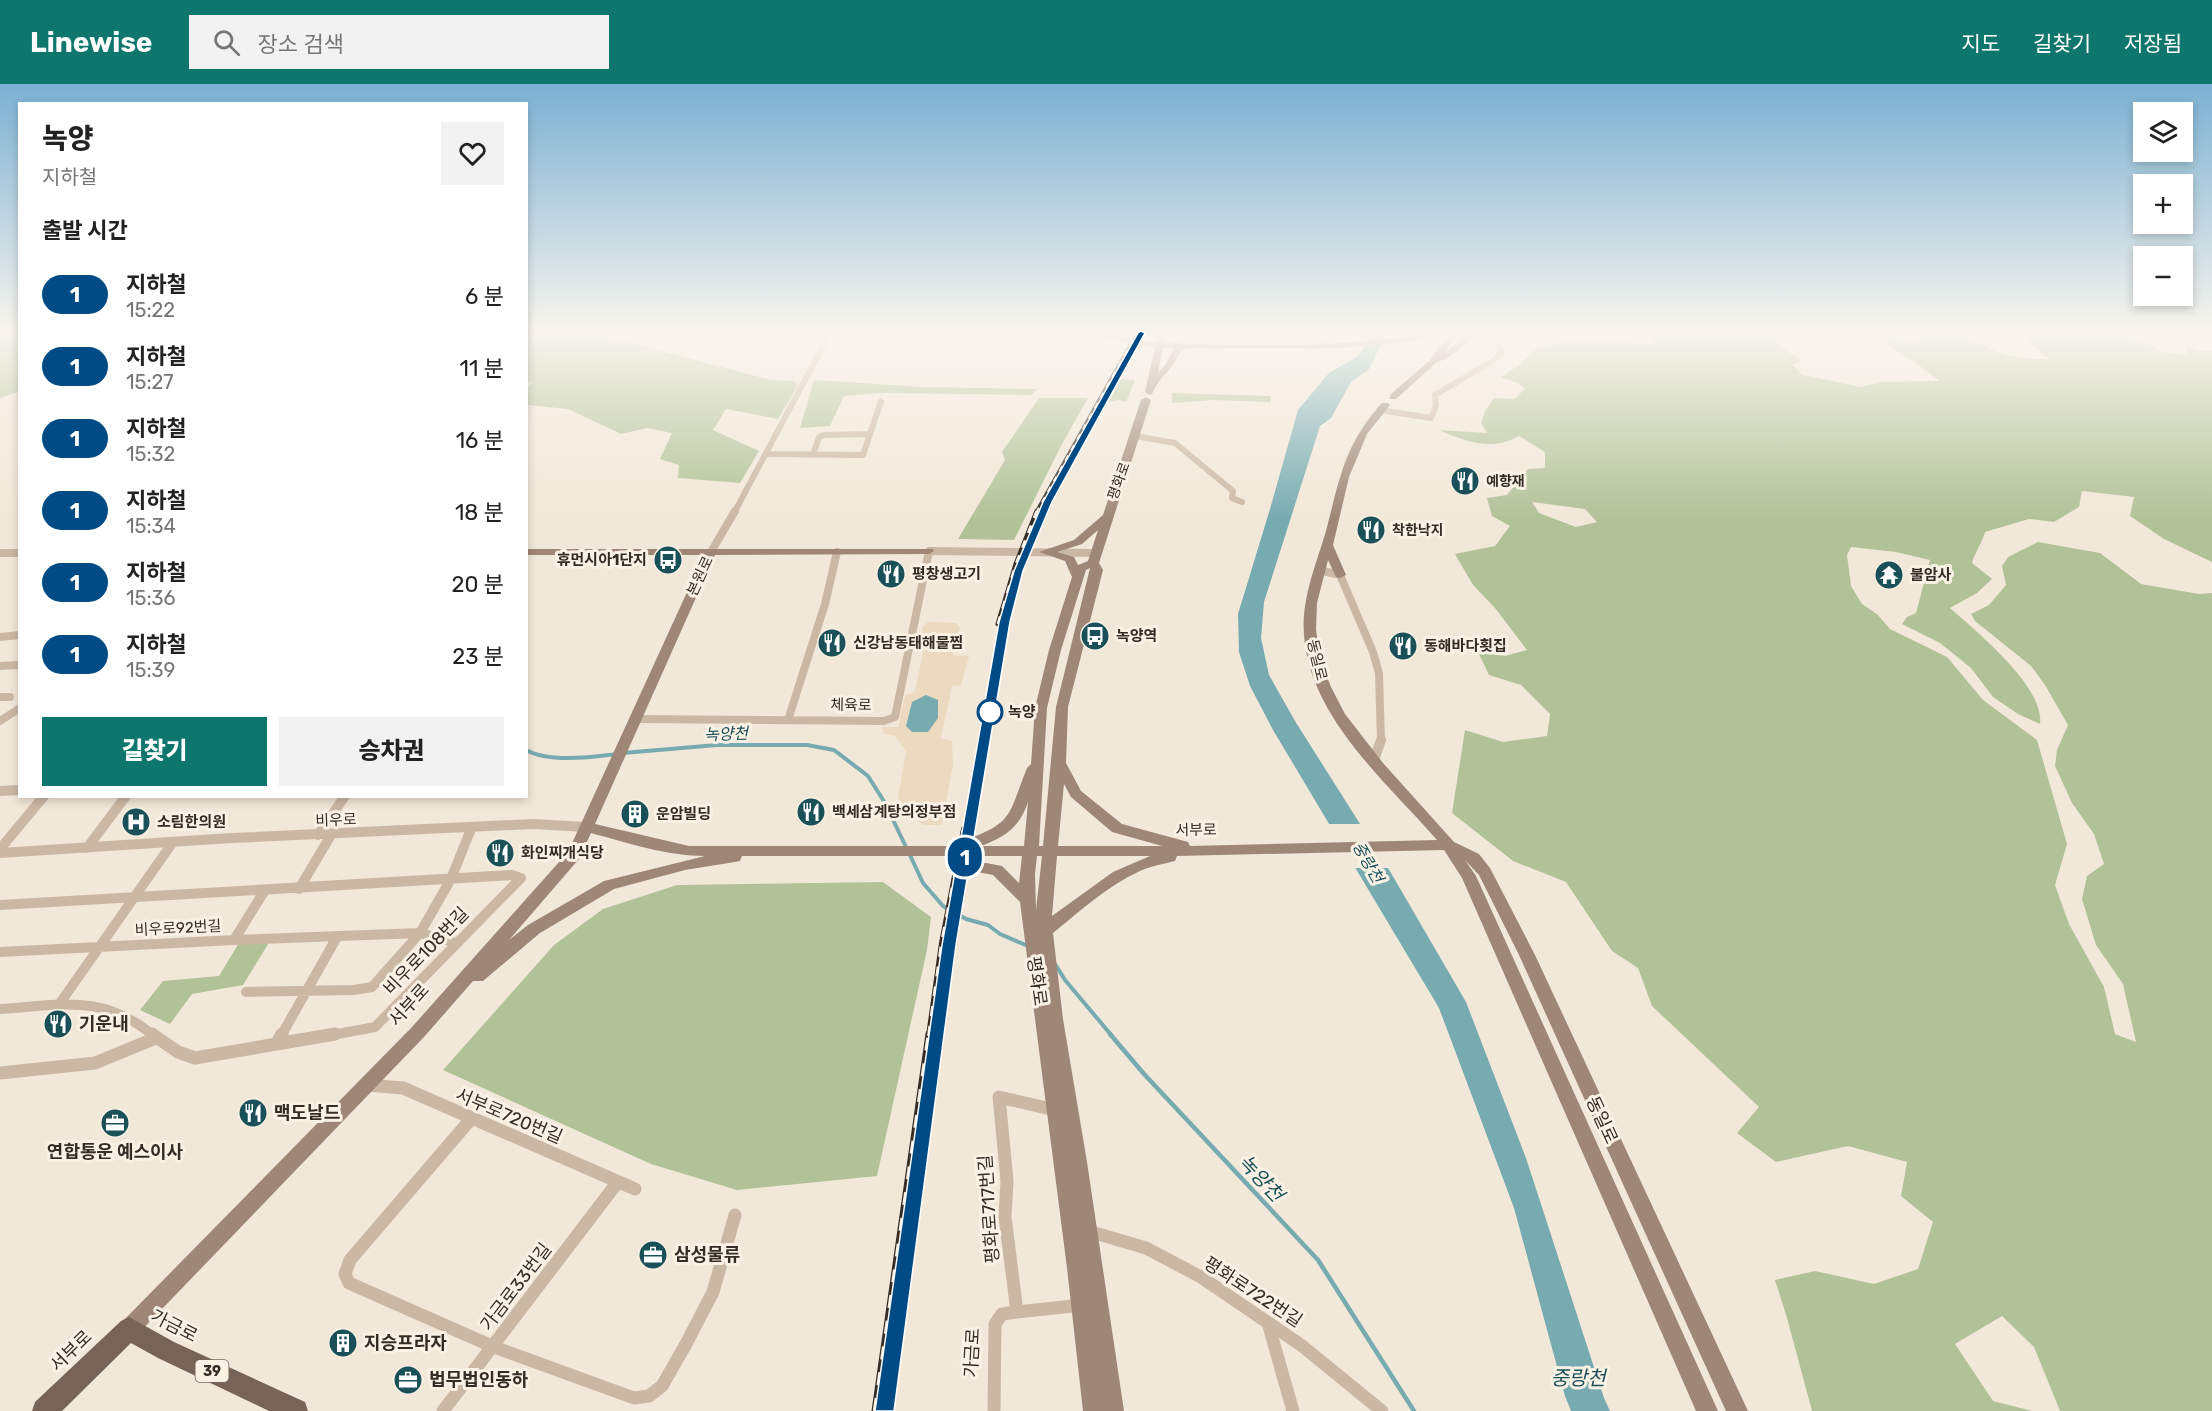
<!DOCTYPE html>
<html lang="ko">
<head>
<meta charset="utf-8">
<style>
	:root { --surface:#fff; --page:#f2f2f2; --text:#222; --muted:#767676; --accent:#0f766e }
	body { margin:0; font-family:Rubik,"Noto Sans KR",sans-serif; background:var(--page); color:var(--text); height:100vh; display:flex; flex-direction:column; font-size:22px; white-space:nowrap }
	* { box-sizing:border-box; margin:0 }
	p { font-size:20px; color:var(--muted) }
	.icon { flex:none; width:33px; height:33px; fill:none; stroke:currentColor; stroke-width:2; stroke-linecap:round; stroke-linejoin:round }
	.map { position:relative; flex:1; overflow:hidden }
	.sheet { position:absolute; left:18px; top:18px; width:510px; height:696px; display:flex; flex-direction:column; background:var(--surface); border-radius:0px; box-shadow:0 3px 9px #0003 }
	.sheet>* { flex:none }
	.badge { padding:0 12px; border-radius:20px; font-size:21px; line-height:39px }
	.fabs { position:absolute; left:2133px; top:18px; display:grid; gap:12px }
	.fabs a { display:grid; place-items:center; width:60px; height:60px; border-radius:0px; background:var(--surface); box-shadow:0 3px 9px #0003; font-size:30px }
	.map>.badge { position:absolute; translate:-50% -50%; box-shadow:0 0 0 3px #fff }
	h2 { padding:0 24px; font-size:22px; line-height:54px }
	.round { display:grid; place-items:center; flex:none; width:63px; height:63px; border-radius:0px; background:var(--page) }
	.head { display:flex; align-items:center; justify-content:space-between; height:102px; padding:0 24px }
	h1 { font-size:28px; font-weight:800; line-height:45px }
	.action { display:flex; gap:12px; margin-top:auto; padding:12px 24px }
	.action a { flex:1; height:69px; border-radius:0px; background:var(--accent); color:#fff; font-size:24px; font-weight:800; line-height:69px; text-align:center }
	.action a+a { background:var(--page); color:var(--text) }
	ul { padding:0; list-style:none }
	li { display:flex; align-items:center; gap:18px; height:72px; padding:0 24px }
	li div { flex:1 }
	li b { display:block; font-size:22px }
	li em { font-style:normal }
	li .badge { min-width:66px; font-weight:700; text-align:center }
	header { display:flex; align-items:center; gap:36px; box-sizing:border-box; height:84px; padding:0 30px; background:var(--accent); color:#fff }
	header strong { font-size:28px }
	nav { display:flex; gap:33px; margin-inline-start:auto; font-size:21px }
	.search { width:420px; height:54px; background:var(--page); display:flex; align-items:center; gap:15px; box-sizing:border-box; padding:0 21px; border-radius:0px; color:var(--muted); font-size:22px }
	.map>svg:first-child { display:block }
</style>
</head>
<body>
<header>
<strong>Linewise</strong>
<div class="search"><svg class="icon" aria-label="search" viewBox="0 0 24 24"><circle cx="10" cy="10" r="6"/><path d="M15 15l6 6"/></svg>장소 검색</div>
<nav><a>지도</a><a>길찾기</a><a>저장됨</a></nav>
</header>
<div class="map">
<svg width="2212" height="1327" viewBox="0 0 2212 1327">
	<rect width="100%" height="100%" fill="#f2e8d9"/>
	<!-- green -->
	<path fill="#b2c298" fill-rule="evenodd" d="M0 249H19L20 307 0 314Z
		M538 249H593L771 296 796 297 795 300 798 301 778 335 726 325 713 346 759 367 740 399 678 394 679 381 660 375 672 349 647 344 621 350 568 325 527 321V305L533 298 527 297V254Z
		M1648 249H1776L1778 261 1802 277 1792 281 1803 291 1861 303 1880 298 1940 297 1909 274 1874 254 1878 249 1913 256 1926 249H1957L2004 271 2029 275H2049L2034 263 2025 249H2108L2131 253 2166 269 2189 271 2184 262 2200 267 2212 266V478L2164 455 2130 432 2134 413 2082 407 2079 423 2054 438 2029 435 1985 448C1982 459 1975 468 1972 479L1992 495 1977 509 1950 524C1976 547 2045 603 2040 640L2018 630 1993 613 1971 584 1940 559 1902 540 1907 533 1916 529 1930 476 1896 468 1851 463 1847 471 1851 502 1862 520 1878 531 1890 545 1947 573 1983 616 2037 656 2067 760 2055 801 2069 840 2104 903 2115 950 2136 958 2123 900 2096 861 2082 815 2087 792 2104 780 2094 750 2072 719 2055 682 2057 666 2068 641 2045 601 2031 582 1975 537 1971 530 1989 521 2006 501 2002 482 2008 473 2038 458 2100 469 2141 500 2199 510 2212 509V1327H2060L2034 1263 2002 1232 1955 1260 1993 1317 2032 1327H1812L1787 1234 1775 1196 1815 1187 1874 1200 1918 1185 1933 1138 1901 1112 1907 1078 1848 1062 1776 1078 1737 1049 1759 1023 1652 922 1638 884 1612 867 1566 798 1513 777 1452 729 1465 646 1503 658 1547 652 1550 630 1521 601 1489 591 1478 568 1505 572 1527 566 1495 524 1473 501 1455 470 1495 462 1510 442 1492 432 1487 414 1507 411 1528 385 1545 384V368L1519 352C1490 368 1467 357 1438 346L1487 349 1481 339 1485 327 1494 314 1514 315 1525 305 1518 299 1501 293 1518 282 1538 263 1575 256 1614 255 1651 262 1652 254ZM1532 418 1585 425 1597 438 1576 443 1539 429Z
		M1121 295 1135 296 1126 318 1119 316 1109 318Z
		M814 296 924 303 1037 305 1031 311 879 309 844 312 830 342 800 344Z
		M1172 309 1270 312 1271 318 1213 316 1172 319Z
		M1039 314H1088L1062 360 1014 456 958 455 1005 376 1002 368Z
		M883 798 931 833 927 866 877 1092 737 1106 651 1080 443 986 554 861 603 825 677 801Z
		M270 857 243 901 192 910 170 940 140 926 163 897 219 892 239 859Z"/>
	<!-- plaza -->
	<path fill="#ebdabf" d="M928 538 956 539 960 543 953 571 969 572 961 601 952 602 941 654 952 657 953 680 942 741H922L898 714 906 667 895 652 884 650 882 643H898L905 612 915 607 924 564 922 544Z"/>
	<!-- water -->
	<path fill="#77abb0" d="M1369 249H1387L1369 285 1351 298 1331 334 1320 342 1264 518 1261 554 1269 591 1295 637 1391 789 1466 918 1526 1074 1604 1314 1610 1327H1571L1565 1312 1514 1124 1439 924 1273 646 1250 602 1239 568 1238 530 1270 425 1298 326 1329 289 1358 272 1368 257Z
		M926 611 938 616V634L928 648H912L906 642 912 618Z"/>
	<!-- pier -->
	<path fill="#f2e8d9" d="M1327 740H1364L1391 784H1352Z"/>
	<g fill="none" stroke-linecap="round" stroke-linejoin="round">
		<!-- stream-far1 -->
		<path stroke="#77abb0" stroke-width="4" d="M526 666C549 679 592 673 617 670
			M623 669 717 661H807L834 666 868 692 885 719 906 763
			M909 769 923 799 943 822 966 835 988 841 1000 850 1028 862
			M1055 880 1065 896 1112 952"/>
		<!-- stream -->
		<path stroke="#77abb0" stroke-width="4.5" d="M1110 950 1144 990 1318 1176 1414 1327"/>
		<!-- street-far3 -->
		<path stroke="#cbb8a4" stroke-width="6" d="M1541 249H1552
			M1125 257 1132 249
			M1318 262 1332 249
			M1380 326 1431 334 1436 322 1435 311 1494 276 1501 269 1497 257 1502 253 1523 249
			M1135 352 1175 359 1233 407 1232 414 1242 418
			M767 370 863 371 881 317
			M813 371 819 353 824 351 869 350
			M734 429 830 249"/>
		<!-- street-far2 -->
		<path stroke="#cbb8a4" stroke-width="8" d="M711 468 735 427
			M0 469H20
			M1319 486 1340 491 1373 568 1379 589 1381 658
			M0 553 20 551
			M0 582 20 581
			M0 613H10
			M637 635 884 637 895 633 929 467 1096 469
			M788 636 825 520 837 468
			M0 637 20 624"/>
		<!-- street-far1 -->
		<path stroke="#cbb8a4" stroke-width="10" d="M1374 676 1381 656
			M0 707 20 706
			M318 751 345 712
			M87 764 126 712
			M0 765 44 712
			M0 769 232 754 533 740 586 743
			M299 805 331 751
			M0 821 512 791 521 794 375 943 327 952
			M234 856 420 849 457 859
			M0 868 234 856 265 806
			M246 908 354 906 372 903 420 849 451 795 471 745
			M58 922 173 758
			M0 925C61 921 103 909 154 952
			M281 952 337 853"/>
		<!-- street -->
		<path stroke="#cbb8a4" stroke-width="13" d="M152 950 178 968 195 974 335 950
			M277 959 282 950
			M0 989 95 979 156 954
			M366 1001 403 1004 635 1105
			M1055 1026 999 1013 1007 1097 1005 1133 1017 1228 1082 1221
			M471 1035 350 1176 345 1190 349 1199 494 1263 634 1314 649 1312 662 1302 686 1260 713 1208 735 1131
			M1088 1147 1146 1164 1201 1193 1301 1261 1382 1327
			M1268 1239 1293 1327
			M443 1327 617 1099
			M994 1327 995 1240 1002 1230 1017 1228"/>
		<!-- secondary -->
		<path fill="#9e8776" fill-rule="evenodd" d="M1090 249C1113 249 1133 257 1156 258L1158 249H1166L1164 259C1223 261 1281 263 1340 259 1375 257 1411 249 1446 249L1408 258 1338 264H1187L1180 268C1172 287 1159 293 1152 310L1149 311 1145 308 1155 263 1140 262ZM1163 264H1174L1166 280 1158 289Z
			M1450 249H1458L1445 268 1469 250 1481 249 1446 275 1437 278 1396 315H1390V311L1430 276Z
			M1146 313 1151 316 1099 479 1103 486 1068 623 1066 679 1081 707 1122 740 1188 758 1190 762 1437 756C1382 693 1297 623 1304 530 1307 501 1318 474 1326 447 1340 394 1344 361 1382 319H1388L1390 321 1367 350 1349 393 1333 461 1346 491 1340 494 1336 493 1328 476 1317 519 1316 545 1320 575 1331 603 1345 630 1383 679 1454 758 1479 770 1490 784 1535 871 1748 1327H1726L1519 871 1479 791 1465 776 1476 792 1718 1327H1696L1462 794 1444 766 1177 772 1175 777C1163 780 1151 782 1140 787 1107 802 1080 827 1053 849L1063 935 1087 1078 1124 1327H1083L1067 1184 1020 818 993 791 972 787 948 772H742L740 777 735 778 685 786 614 805 540 849 483 897H473L424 953 136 1252 129 1255 122 1252 119 1245 122 1238 412 943 568 768 704 471H526V465H933L934 467 929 470 715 471 595 740 689 762H958L960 758C1014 739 1007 734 1027 684L1031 680 1035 624 1049 566 1072 493 1065 477 1039 468 1074 456 1103 431 1141 316ZM1098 446 1088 477 1078 481 1074 473 1057 468 1082 460ZM1090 484 1056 623 1043 762H1039L1047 624 1061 566 1086 486ZM1064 700 1071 713 1112 748 1162 762H1058ZM1028 718 1024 762H981C1005 753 1020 743 1028 718ZM591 749C628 759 667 772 705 772L604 797 528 841 509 856 579 775ZM971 772H1022L1019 799 1002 782 981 778ZM1037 772H1042L1036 826 1035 790ZM1057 772H1150L1113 788 1052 832Z"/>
		<!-- primary -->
		<path fill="#786457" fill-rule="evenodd" d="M129 1233 174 1258 305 1318 308 1327H269L158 1274 131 1259 62 1327H32L35 1318 121 1237Z"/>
		<!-- rail-far3 casing -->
		<g stroke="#362c26" stroke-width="4">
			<path id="rail-far3" d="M1036 429 1137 249"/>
		</g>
		<!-- rail-far2 casing -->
		<g stroke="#362c26" stroke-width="5">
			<path id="rail-far2" d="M998 540 1016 480 1037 427"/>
		</g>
		<!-- rail-far1 casing -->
		<g stroke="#362c26" stroke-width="6">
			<path id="rail-far1" d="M929 952 942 859 964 745"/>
		</g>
		<!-- rail casing -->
		<g stroke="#362c26" stroke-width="7">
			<path id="rail" d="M875 1327 929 950
				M885 1327 903 1196"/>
		</g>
		<!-- rail-far3 -->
		<use href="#rail-far3" stroke="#faf1e5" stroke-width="2" stroke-dasharray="6" stroke-linecap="butt"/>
		<!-- rail-far2 -->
		<use href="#rail-far2" stroke="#faf1e5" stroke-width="3" stroke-dasharray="8" stroke-linecap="butt"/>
		<!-- rail-far1 -->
		<use href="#rail-far1" stroke="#faf1e5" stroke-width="4" stroke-dasharray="10" stroke-linecap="butt"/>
		<!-- rail -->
		<use href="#rail" stroke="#faf1e5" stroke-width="4.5" stroke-dasharray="13" stroke-linecap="butt"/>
	</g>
	<!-- sky -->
	<linearGradient id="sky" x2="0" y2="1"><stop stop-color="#7bb0d2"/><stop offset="0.57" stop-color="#f9f5ee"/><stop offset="1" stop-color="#f9f5ee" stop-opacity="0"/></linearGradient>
	<rect width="2212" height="435" fill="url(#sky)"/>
	<!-- line -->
	<path fill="#004a85" stroke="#fff" stroke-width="1.5" d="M1141 247 1145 249 1052 418 1023 487 1010 538 956 861 894 1327H875L942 861 999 538 1014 487 1043 418 1138 249Z"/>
	<!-- icons -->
	<defs>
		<g id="restaurant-disc" transform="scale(1.5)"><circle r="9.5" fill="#1a5159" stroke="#faf1e5"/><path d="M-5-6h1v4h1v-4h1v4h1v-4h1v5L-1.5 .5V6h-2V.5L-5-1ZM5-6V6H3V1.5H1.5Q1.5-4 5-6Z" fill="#fff"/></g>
		<g id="bus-disc" transform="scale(1.5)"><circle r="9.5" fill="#1a5159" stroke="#faf1e5"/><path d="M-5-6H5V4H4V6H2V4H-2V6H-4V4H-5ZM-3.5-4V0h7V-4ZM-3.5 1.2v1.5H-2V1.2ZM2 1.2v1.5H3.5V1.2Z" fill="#fff"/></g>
		<g id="temple-disc" transform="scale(1.5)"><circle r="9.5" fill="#1a5159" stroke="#faf1e5"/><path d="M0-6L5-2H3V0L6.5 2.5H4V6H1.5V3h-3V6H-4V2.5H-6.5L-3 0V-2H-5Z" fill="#fff"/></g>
		<g id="building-disc" transform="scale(1.5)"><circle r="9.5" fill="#1a5159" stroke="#faf1e5"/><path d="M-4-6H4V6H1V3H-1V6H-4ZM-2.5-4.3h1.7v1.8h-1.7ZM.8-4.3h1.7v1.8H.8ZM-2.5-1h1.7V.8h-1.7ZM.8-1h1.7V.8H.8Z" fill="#fff"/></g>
		<g id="hospital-disc" transform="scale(1.5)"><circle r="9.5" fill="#1a5159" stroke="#faf1e5"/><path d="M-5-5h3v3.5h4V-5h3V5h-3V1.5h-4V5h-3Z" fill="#fff"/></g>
		<g id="office-disc" transform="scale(1.5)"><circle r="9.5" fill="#1a5159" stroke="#faf1e5"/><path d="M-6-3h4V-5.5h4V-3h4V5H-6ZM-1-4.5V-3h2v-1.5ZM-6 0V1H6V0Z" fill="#fff"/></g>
	</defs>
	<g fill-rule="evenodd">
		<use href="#restaurant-disc" x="1465" y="397"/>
		<use href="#restaurant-disc" x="1371" y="446"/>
		<use href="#bus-disc" x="668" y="476"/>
		<use href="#restaurant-disc" x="891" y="490"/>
		<use href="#temple-disc" x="1889" y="491"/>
		<use href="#bus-disc" x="1095" y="552"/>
		<use href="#restaurant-disc" x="832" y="559"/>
		<use href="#restaurant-disc" x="1403" y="562"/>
		<use href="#restaurant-disc" x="811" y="728"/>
		<use href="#building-disc" x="635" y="730"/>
		<use href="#hospital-disc" x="136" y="738"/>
		<use href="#restaurant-disc" x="500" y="769"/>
		<use href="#restaurant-disc" x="58" y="940"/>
		<use href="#restaurant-disc" x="253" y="1029"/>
		<use href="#office-disc" x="115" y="1039"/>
		<use href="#office-disc" x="653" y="1171"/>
		<use href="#building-disc" x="343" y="1259"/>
		<use href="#office-disc" x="408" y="1296"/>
	</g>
	<!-- markers -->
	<circle fill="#fff" stroke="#004a85" stroke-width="3" cx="990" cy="628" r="12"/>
	<g text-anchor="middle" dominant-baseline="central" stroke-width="6" stroke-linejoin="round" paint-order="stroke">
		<!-- far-street labels -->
		<g font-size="14" fill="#362c26" stroke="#faf1e5">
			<text transform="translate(1119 397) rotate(-70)">평화로</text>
		</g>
		<!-- far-poi labels -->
		<g font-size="14" font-weight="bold" fill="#362c26" stroke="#faf1e5" text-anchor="start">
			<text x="1486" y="397">예향재</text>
			<text x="1392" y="446">착한낙지</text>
		</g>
		<!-- shield labels -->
		<rect fill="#faf1e5" stroke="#71675f" stroke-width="1.5" x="195.5" y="1276" width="33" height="22" rx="4.5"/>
		<g font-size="14" font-weight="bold" fill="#362c26">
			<text x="212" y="1287">39</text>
		</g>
		<!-- poi labels -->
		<g font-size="15" font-weight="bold" fill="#362c26" stroke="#faf1e5" text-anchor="start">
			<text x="647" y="476" text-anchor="end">휴먼시아1단지</text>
			<text x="912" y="490">평창생고기</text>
			<text x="1910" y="491">불암사</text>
			<text x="1116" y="552">녹양역</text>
			<text x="853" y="559">신강남동태해물찜</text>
			<text x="1424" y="562">동해바다횟집</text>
			<text x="832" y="728">백세삼계탕의정부점</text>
			<text x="656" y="730">운암빌딩</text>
			<text x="157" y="738">소림한의원</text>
			<text x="521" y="769">화인찌개식당</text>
		</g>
		<!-- street labels -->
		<g font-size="15" fill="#362c26" stroke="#faf1e5">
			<text transform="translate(700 492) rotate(-65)">본원로</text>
			<text transform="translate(1317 576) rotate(76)">동일로</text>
			<text transform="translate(851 621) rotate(1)">체육로</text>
			<text transform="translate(336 736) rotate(-2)">비우로</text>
			<text transform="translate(1196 746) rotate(-1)">서부로</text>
			<text transform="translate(178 844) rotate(-3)">비우로92번길</text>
		</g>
		<!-- stop labels -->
		<g font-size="15" font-weight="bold" fill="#362c26" stroke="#faf1e5" text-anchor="start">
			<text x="1008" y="628">녹양</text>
		</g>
		<!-- water labels -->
		<g font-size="16" font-style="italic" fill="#1a5159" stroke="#faf1e5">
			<text transform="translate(726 650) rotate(-2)">녹양천</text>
			<text transform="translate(1368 778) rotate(60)">중랑천</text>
		</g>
		<!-- near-street labels -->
		<g font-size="18" fill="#362c26" stroke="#faf1e5">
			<text transform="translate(426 867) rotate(-46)">비우로108번길</text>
			<text transform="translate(1037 897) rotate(82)">평화로</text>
			<text transform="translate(409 921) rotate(-48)">서부로</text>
			<text transform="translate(509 1032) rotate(23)">서부로720번길</text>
			<text transform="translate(1602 1036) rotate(65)">동일로</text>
			<text transform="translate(989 1125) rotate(-94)">평화로717번길</text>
			<text transform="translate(516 1203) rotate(-53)">가금로33번길</text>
			<text transform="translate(1253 1208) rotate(33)">평화로722번길</text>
			<text transform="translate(174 1242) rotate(27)">가금로</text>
			<text transform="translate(71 1267) rotate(-44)">서부로</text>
			<text transform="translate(972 1269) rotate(-87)">가금로</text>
		</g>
		<!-- near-poi labels -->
		<g font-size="18" font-weight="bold" fill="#362c26" stroke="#faf1e5" text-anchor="start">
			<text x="79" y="940">기운내</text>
			<text x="274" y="1029">맥도날드</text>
			<text x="115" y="1068" text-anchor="middle">연합통운 예스이사</text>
			<text x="674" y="1171">삼성물류</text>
			<text x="364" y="1259">지승프라자</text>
			<text x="429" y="1296">법무법인동하</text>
		</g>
		<!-- near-water labels -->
		<g font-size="20" font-style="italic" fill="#1a5159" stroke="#faf1e5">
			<text transform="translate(1261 1094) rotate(47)">녹양천</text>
			<text x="1578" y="1294">중랑천</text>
		</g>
	</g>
</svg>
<div class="fabs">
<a><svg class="icon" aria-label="layers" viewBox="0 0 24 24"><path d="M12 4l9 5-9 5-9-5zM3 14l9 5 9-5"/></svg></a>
<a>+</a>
<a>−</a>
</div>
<b class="badge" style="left:965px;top:773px;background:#004a85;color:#fff">1</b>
<section class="sheet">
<div class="head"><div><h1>녹양</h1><p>지하철</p></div><a class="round"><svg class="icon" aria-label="heart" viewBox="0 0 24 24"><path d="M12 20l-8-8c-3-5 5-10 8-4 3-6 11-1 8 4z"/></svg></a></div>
<h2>출발 시간</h2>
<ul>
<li><span class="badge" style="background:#004a85;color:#fff">1</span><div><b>지하철</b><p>15:22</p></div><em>6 분</em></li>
<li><span class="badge" style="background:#004a85;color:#fff">1</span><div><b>지하철</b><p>15:27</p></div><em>11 분</em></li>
<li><span class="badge" style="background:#004a85;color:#fff">1</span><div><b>지하철</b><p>15:32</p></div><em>16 분</em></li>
<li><span class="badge" style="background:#004a85;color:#fff">1</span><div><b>지하철</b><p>15:34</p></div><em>18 분</em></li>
<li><span class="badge" style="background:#004a85;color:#fff">1</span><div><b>지하철</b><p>15:36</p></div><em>20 분</em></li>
<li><span class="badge" style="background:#004a85;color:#fff">1</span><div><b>지하철</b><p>15:39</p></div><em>23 분</em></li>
</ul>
<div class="action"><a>길찾기</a><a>승차권</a></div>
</section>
</div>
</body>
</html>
